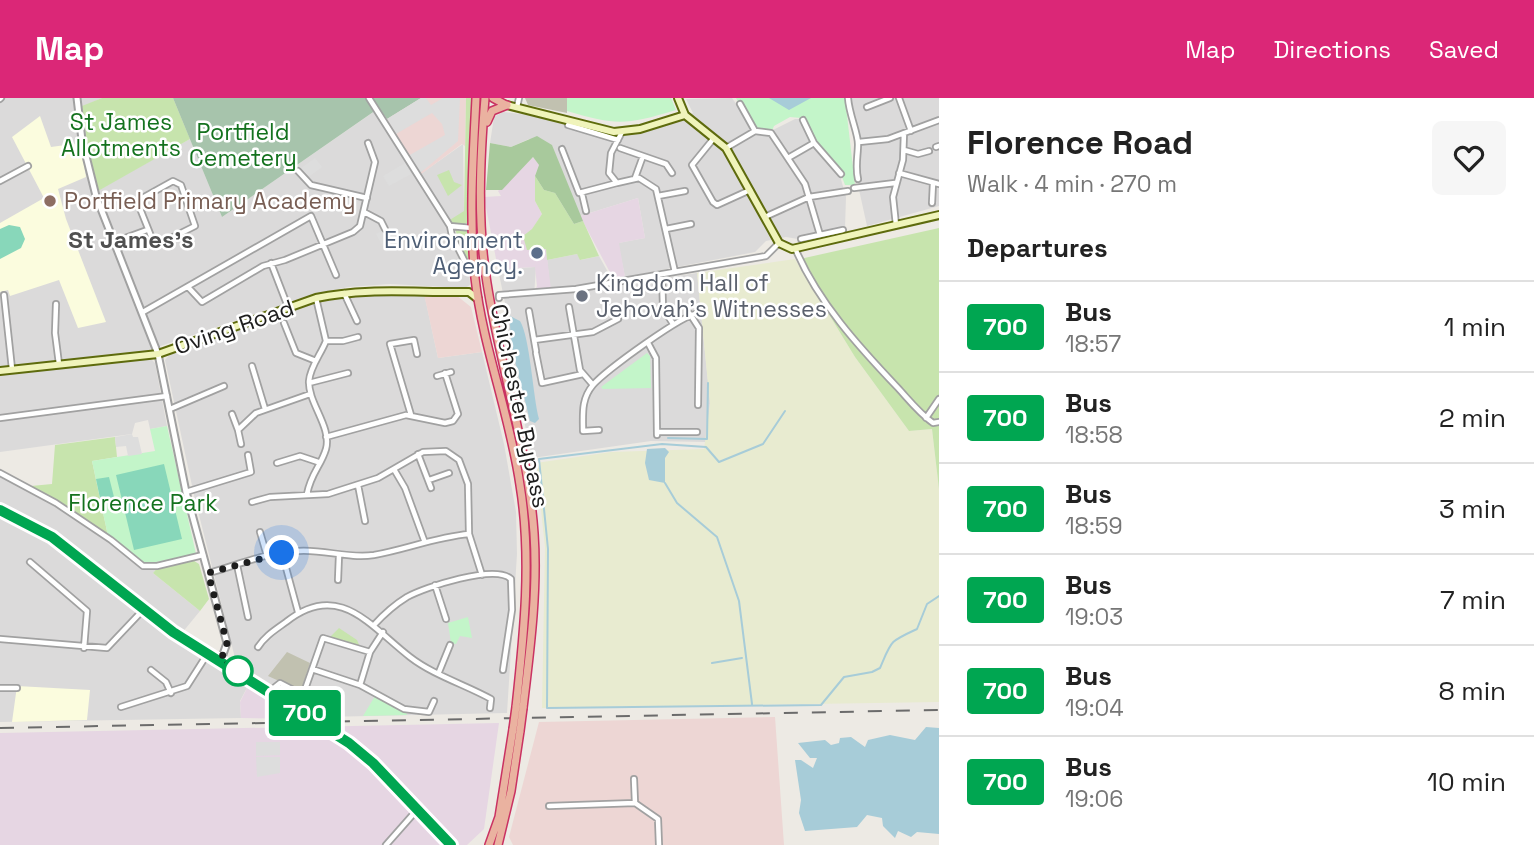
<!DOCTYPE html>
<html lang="en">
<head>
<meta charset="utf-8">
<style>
	:root { --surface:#fff; --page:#f6f6f6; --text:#222; --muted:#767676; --line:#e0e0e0; --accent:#db2777 }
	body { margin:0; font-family:"Space Grotesk",sans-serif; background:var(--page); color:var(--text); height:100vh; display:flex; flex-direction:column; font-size:26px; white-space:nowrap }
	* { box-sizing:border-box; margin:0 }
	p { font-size:23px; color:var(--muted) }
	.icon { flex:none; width:38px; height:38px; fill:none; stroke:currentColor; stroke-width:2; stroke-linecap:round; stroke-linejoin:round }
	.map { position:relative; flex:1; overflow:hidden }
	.panel { display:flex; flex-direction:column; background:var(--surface); width:595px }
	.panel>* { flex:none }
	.badge { padding:0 14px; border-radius:5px; font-size:24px; line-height:46px }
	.you { position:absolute; width:35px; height:35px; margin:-18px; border:5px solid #fff; border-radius:50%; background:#1a73e8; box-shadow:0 0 0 10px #1a73e833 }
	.map>.badge { position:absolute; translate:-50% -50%; box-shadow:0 0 0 4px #fff }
	h2 { padding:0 28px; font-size:26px; line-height:63px }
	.round { display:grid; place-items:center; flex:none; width:74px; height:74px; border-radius:10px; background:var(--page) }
	.head { display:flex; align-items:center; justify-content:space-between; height:119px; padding:0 28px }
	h1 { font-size:33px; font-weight:600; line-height:52px }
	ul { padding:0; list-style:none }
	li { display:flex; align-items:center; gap:21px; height:91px; padding:0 28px; border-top:2px solid var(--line) }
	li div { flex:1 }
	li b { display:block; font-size:26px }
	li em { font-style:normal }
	li .badge { min-width:77px; font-weight:700; text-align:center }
	header { display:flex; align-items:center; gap:42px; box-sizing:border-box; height:98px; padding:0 35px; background:var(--accent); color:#fff }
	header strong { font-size:33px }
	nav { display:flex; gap:38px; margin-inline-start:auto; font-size:24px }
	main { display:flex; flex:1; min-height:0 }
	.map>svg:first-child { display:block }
</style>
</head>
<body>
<header>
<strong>Map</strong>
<nav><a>Map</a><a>Directions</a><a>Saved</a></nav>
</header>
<main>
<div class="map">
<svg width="939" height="747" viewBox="0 0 939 747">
	<rect width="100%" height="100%" fill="#edeae4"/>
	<!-- residential -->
	<path fill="#dbdada" d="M0 0H102L82 9 90 67 98 92 190 41 222 119 375 13 415 80 463 46 464 113 450 133 469 172 470 187 465 190 390 186 348 189 308 198 146 253 0 270Z
		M732 0 753 30 767 35 795 21H799L807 30 840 78 846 99 845 130 798 141 786 139 766 143 755 154 625 179 618 145 645 140 638 100 580 118 552 48 529 41 511 49 490 45 494 19 503 14 528 17 529 15 609 38 625 37 669 26 693 15 686 1Z
		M851 0H939V108L867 128 858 87Z
		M577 156 581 162 599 158 609 176 612 188 697 175 710 303 707 344 651 343 532 360 503 224 506 210 498 171 536 169 534 198 551 197 547 162Z
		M424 195 438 260 482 254 504 346 516 414 517 456 507 615 323 619 236 564 194 397 165 262 173 253 309 206 348 198Z
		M150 260 155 265 167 328 150 331 148 322 135 325 132 336 0 354V276Z
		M0 377 55 406 110 443 141 470 158 469 153 475 200 513 177 541 250 584 240 603 241 620 0 624Z"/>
	<!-- commercial -->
	<path fill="#edd6d4" d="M421 0H466L465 48 462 46 420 77 387 21Z
		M424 196 456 197 471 209 482 254 438 260Z
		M775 619 784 747H513L509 739 539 624Z"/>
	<!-- industrial -->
	<path fill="#e6d6e3" d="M533 59 539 67 535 78V103L542 116 532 132 546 150 551 192 534 194 537 188 535 169 498 171 484 99 501 98 498 93Z
		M638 100 645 140 619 145 625 179 613 180 580 118Z
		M250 584 306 621 241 620 240 604Z
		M499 625 484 731 467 747H0V635Z"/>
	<!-- education -->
	<path fill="#fbfcde" d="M40 18 51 49 80 45 86 79 58 91 66 121 106 224 78 230 59 182 10 198 8 192 0 194V125L44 100 12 39Z
		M17 588 90 592 87 622 12 624Z"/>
	<!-- construction -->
	<path fill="#c1c1b0" d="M525 0H567V15L528 7Z
		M287 554 310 565 301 593 268 578Z"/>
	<!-- farmland -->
	<path fill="#e8ebd0" d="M795 161 855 259 909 333 932 331 939 391V604L542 610 545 449 536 365 611 354 704 351 710 306 697 175Z"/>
	<!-- grass -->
	<path fill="#c7e4ad" d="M102 0H173L190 41 98 93 90 67 82 8Z
		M466 0H474L469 124 458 129 445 125 464 113Z
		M449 72 454 84 462 87 448 98 437 77Z
		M535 78 544 92 555 95 574 126 583 123 599 158 580 162 577 156 547 162 546 151 527 152 523 138 532 131 542 116 535 103Z
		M939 130V391L932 331 909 333 855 259 800 169V161Z
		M455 131H465L469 135 472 181Z
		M115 339 117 359 92 363 108 438 31 388 52 386 55 347Z
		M191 461 199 466 209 501 200 513 153 475 158 469Z
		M339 530 357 542 360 549 330 539Z"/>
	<!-- forest -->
	<path fill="#a8c99c" d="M537 38 552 47 583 123 574 126 555 95 544 92 535 78 539 67 533 59 502 92H486L490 45 511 49Z"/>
	<!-- cemetery -->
	<path fill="#a7c4ac" d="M173 0H421L387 21 379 10 222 119Z"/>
	<!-- park -->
	<path fill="#c3f5c9" d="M567 0H671L676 12C626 27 617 28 567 13Z
		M736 0H845L855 87H845L841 76 814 45 801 20 790 19 774 28 771 35 755 33Z
		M647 255 650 258 651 290 603 291 601 289Z
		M167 328 196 456 146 466 108 438 92 363 155 353 150 331Z
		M468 519 472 540 460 538 456 546 451 545 448 525Z
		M375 598 406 614 407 617 363 618Z"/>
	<!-- pitch -->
	<path fill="#88d7ba" d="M9 127 20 129 25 141 21 150 0 161V131Z
		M164 366 182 441 134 452 116 377Z
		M109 379 115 403 101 405 96 381Z"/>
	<!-- parking -->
	<path fill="#ddd" d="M421 0H426L431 7 443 0H460L458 43 419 76 408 58 445 37 442 26 432 15 396 36 387 21Z
		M315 60 322 69 307 80 300 71Z
		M405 65 411 76 389 88 383 78Z
		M325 94 352 100 349 112 322 106Z
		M389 129 399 147 386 154 376 136Z
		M132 336 133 339H138L142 356 128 358 126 348 116 349 115 339Z
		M256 644H280V657L256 658Z
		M256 659H280V675L257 679Z"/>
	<!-- water -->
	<path fill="#a7ccd8" d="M769 0H811L789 12Z
		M510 218 520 223C530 239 533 299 539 321L535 325 530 323C523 290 509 253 510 218Z
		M665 350 669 354 665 360V385L649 382 645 365 647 351Z
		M926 629 939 630V736L917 734 911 739 898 733 895 740 883 728 882 720 867 717 857 729 805 733 799 715 801 702 795 662H801L813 670 817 660H810L798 645 825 642 831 647 839 645 840 640 851 639 865 649 868 642 890 637 915 642Z"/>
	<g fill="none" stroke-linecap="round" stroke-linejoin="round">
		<!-- stream -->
		<path stroke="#a7ccd8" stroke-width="2" d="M785 313 763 346 719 364 706 349 662 346 539 361 548 451 547 610 821 607 844 579 872 574 880 570C892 542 889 544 917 531L927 506 939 498
			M668 340 707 341 708 285
			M665 385 677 405 717 439 739 503 752 606
			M712 565 742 560"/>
		<!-- minor casing -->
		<g stroke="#a1a1a1" stroke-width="8">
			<path id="minor" d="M369 0 450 128 452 138 469 172
				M848 0C849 16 858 35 858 46 858 58 855 68 858 81
				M899 0 911 33
				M0 1 1 0
				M740 6 755 33
				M517 9 519 0
				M867 9 890 0
				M803 22 814 45 841 76
				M568 27 618 42
				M622 34 611 55 609 75 617 85 639 80 656 91 675 174
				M714 40 692 67 713 104 717 107 750 92
				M859 44 888 41 939 22
				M936 49 939 48
				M620 50 666 66 672 75
				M726 50 755 33 771 35 805 86 820 137 843 132
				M562 51 579 95 617 85
				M904 52 918 56 929 53
				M788 60 814 45
				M298 73 311 87 367 100
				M899 75 939 86
				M635 80 643 58
				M0 83 28 68
				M173 83 181 87 195 128 155 148 137 103Z
				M854 90 895 85
				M582 96 586 113
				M658 98 685 93
				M932 105 933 85
				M364 114 381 123 385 131
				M767 118 809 99 848 93
				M896 127 893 99 903 62 904 35
				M450 128 472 130
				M666 131 691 126
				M801 141 820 137
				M114 144 147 132
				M795 150C817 203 859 249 898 290 909 302 919 315 933 325L939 324
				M271 165 288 209
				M662 176 663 210 673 226
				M188 189 202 204 263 168 285 162 353 134 360 128 375 64 368 45
				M344 195 357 223
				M4 197 12 271
				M499 200V197L576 191 766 158 779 145
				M56 206 55 235 59 266
				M569 209 580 272 593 287
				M529 213 536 253
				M143 214 311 118 336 177
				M690 216 699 230 698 307
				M284 225 296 255 316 263
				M534 242 593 234 618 221
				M326 243H343L358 239
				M648 245 656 260 657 337
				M536 255 542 285 583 276
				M252 268 265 311
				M437 278 451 274
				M309 285 348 275
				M170 311 224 288
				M232 316 238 332
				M411 317 390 246 414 242 417 256
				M0 320 167 298
				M926 320 939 301
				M599 332 583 333C583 316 581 301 593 287 605 273 685 214 700 215
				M657 334H697
				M326 339 406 317 445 325 453 323 458 316 445 275
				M241 346 238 332 256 315 310 296
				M418 356 431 390
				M277 365 300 358 318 364
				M395 373 405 390 424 442
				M0 375 56 405 111 442 143 468H157L203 457
				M429 382 449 375
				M358 387 365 423
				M186 394 251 374 248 357
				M307 396C311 375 321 368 326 351 332 329 308 305 309 283 310 269 321 256 326 243L316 200
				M252 404 270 399 328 396 378 380 423 354 446 353 459 362 468 386 469 436 482 477
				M260 434 267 458
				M282 455 298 514
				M30 464 87 513 84 550
				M237 467 248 519
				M209 475C238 467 267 454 298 453 324 451 348 461 374 457 407 451 436 439 469 436
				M338 482 339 457
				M435 487 446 521
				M374 527C384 516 394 507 407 499 425 489 495 466 511 481L512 512 503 572
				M0 541 107 550 143 512
				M258 549C265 538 275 532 286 524 339 482 370 528 410 559 433 577 466 587 491 601L490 610
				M312 571 360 587 404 611 429 614 434 603
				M151 572 166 584 171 595
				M439 574 450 547
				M360 587 370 554 383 534
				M0 590H17
				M270 593 280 585 303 597 323 540 370 554
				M303 597C305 608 318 613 329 612L331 606
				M121 609 187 588 208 555
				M634 681 635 705
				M549 708 635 705 658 721 659 747
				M386 747 416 713"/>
		</g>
		<!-- tertiary casing -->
		<g stroke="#a1a1a1" stroke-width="9">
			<path id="tertiary" d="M77 0 82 42 96 98 158 256 186 394 227 545 221 562"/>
		</g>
		<!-- secondary casing -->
		<g stroke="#5e6b0d" stroke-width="10">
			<path id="secondary" d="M678 0 685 17 726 50 779 145 792 151 939 117
				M507 7 614 34 640 31 685 17
				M0 273 158 256 316 200C368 189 416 195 469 194L478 201"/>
		</g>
		<!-- primary casing -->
		<g stroke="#8a630c" stroke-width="10">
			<path id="primary" d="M0 412 72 453 173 534 307 616
				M323 627 373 665 451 747"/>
		</g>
		<!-- trunk casing -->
		<g stroke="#ca3262" stroke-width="10">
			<path id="trunk" d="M476 0C473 60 469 120 475 180 483 250 510 317 520 387 532 460 524 536 516 609
				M485 0C480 61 477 125 487 185 500 269 528 350 534 435 538 493 530 552 523 610
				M493 0 506 7
				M487 24 492 13 507 7
				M489 747 499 719 513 631
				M498 747 511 693 520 633"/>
		</g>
		<!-- minor -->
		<use href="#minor" stroke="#fff" stroke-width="4.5"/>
		<!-- tertiary -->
		<use href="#tertiary" stroke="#fff" stroke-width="5"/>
		<!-- secondary -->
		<use href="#secondary" stroke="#f0f4bb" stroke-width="6"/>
		<!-- primary -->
		<use href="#primary" stroke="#f4d3a2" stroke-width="7"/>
		<!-- trunk -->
		<use href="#trunk" stroke="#eab2a0" stroke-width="7"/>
		<!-- rail -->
		<path stroke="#6b6b6b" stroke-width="2" stroke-dasharray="14 14" stroke-linecap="butt" d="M0 630 939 612"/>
		<!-- primary-bridge casing -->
		<g stroke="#8a630c" stroke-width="10" stroke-linecap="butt">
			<path id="primary-bridge" d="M307 616 323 627"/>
		</g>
		<!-- trunk-bridge casing -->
		<g stroke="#ca3262" stroke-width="10" stroke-linecap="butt">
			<path id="trunk-bridge" d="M513 631 516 609
				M520 633 523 610"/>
		</g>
		<!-- primary-bridge -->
		<use href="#primary-bridge" stroke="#f4d3a2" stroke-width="7"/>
		<!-- trunk-bridge -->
		<use href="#trunk-bridge" stroke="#eab2a0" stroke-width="7"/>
	</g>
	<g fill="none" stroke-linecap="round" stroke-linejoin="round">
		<!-- line casing -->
		<g stroke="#fff" stroke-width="16">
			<path id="line" d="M0 412 52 439 173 534 349 645 373 665 451 747"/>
		</g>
		<!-- line -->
		<use href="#line" stroke="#00a651" stroke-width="10"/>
		<!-- walk -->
		<path stroke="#1d1d1d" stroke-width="7" stroke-dasharray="0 12.6" d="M238 573 221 562 227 545 208 475 282 455"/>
	</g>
	<!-- markers -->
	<circle fill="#8d6e63" stroke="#fff" stroke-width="2.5" cx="50" cy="103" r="7"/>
	<circle fill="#5c6f8a" stroke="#fff" stroke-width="2.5" cx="537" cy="155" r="7"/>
	<circle fill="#6b7280" stroke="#fff" stroke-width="2.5" cx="582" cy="198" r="7"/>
	<circle fill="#fff" stroke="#00a651" stroke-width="3.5" cx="238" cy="573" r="14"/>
	<g text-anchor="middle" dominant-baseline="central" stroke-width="5" stroke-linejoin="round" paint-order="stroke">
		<!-- park labels -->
		<g font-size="23" fill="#14721e" stroke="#fff">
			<text x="121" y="24">St James<tspan x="121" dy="26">Allotments</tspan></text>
			<text x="243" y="34">Portfield<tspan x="243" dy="26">Cemetery</tspan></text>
			<text x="143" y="405">Florence Park</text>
		</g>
		<!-- education labels -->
		<g font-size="23" fill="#785e54" stroke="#fff" text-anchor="start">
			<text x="64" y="103">Portfield Primary Academy</text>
		</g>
		<!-- service labels -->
		<g font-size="23" fill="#4e5e75" stroke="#fff" text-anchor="end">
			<text x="523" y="142">Environment<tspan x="523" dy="26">Agency.</tspan></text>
		</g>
		<!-- worship labels -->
		<g font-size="23" fill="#5b616d" stroke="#fff" text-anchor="start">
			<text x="596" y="185">Kingdom Hall of<tspan x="596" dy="26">Jehovah's Witnesses</tspan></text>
		</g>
		<!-- street labels -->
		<g font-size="23" fill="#1d1d1d" stroke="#fff">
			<text transform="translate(234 229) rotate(-19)">Oving Road</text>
			<text transform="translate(520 308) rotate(78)">Chichester Bypass</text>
		</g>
		<!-- neighbourhood labels -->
		<g font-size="24" font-weight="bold" fill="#505050" stroke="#fff">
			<text x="131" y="141">St James's</text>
		</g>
	</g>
</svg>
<div class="you" style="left:282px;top:455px"></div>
<b class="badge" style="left:305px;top:615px;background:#00a651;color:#fff">700</b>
</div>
<section class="panel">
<div class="head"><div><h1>Florence Road</h1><p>Walk · 4 min · 270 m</p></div><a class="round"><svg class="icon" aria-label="heart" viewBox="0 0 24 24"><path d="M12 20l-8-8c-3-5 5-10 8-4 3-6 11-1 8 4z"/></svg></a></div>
<h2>Departures</h2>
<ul>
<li><span class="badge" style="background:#00a651;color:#fff">700</span><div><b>Bus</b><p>18:57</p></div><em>1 min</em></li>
<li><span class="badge" style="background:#00a651;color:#fff">700</span><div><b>Bus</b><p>18:58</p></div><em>2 min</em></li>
<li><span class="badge" style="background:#00a651;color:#fff">700</span><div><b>Bus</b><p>18:59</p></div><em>3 min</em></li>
<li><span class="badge" style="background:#00a651;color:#fff">700</span><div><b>Bus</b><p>19:03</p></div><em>7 min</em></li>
<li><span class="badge" style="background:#00a651;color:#fff">700</span><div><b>Bus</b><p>19:04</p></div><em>8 min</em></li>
<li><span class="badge" style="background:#00a651;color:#fff">700</span><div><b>Bus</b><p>19:06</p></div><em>10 min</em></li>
</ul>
</section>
</main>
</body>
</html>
